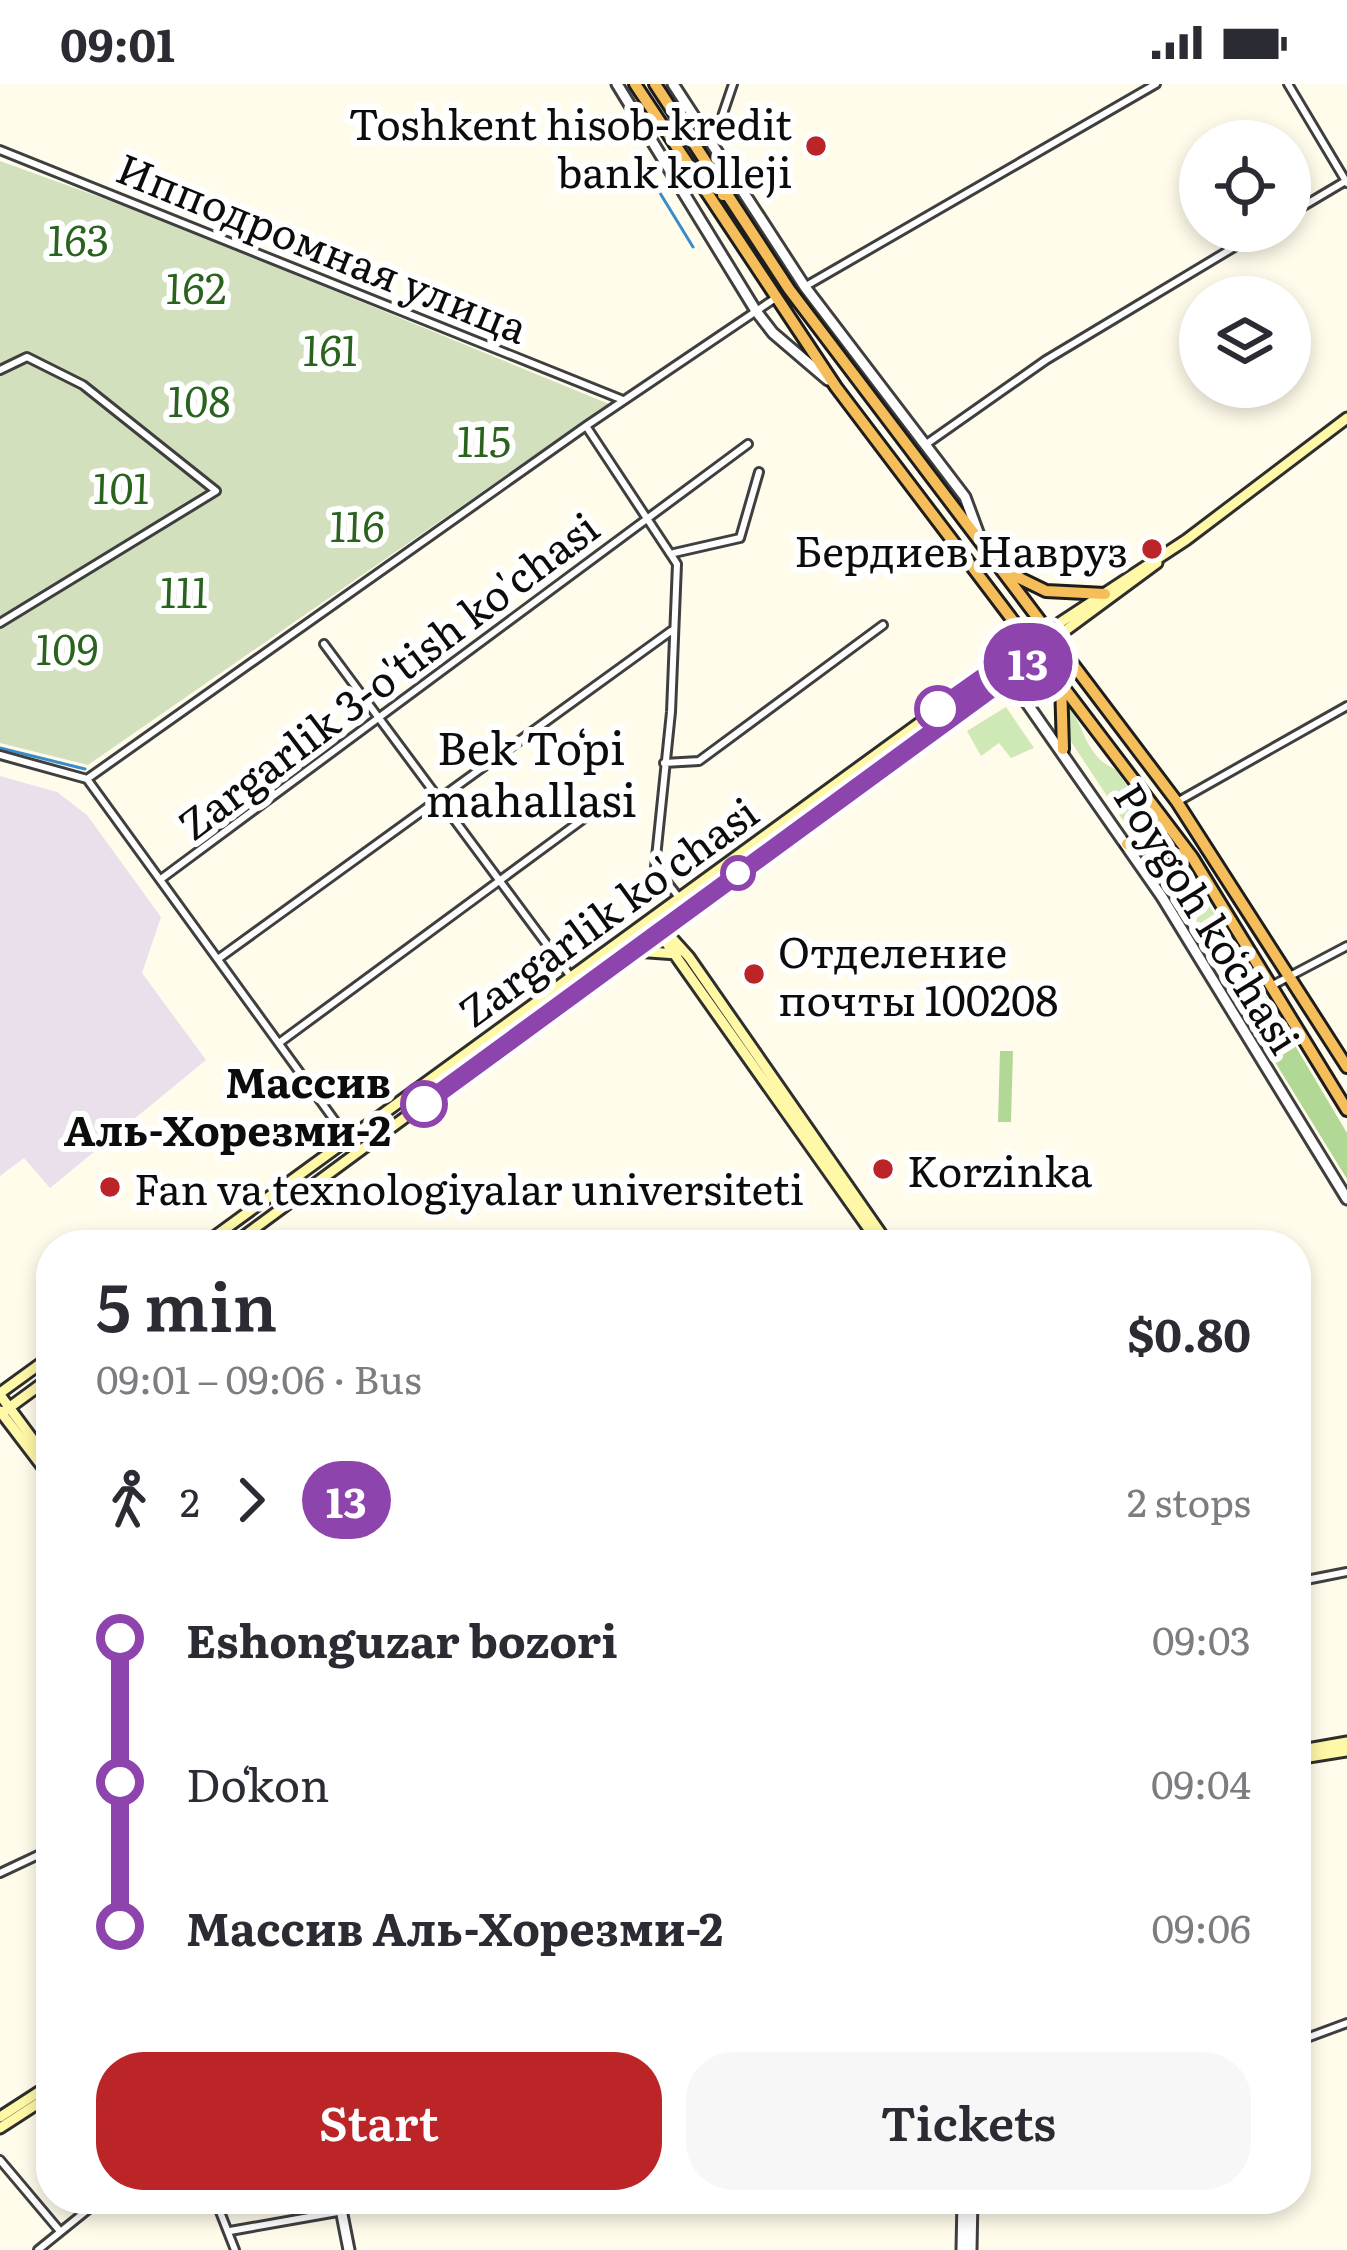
<!DOCTYPE html>
<html lang="en">
<head>
<meta charset="utf-8">
<style>
	:root { --surface:#fff; --page:#f7f7f7; --text:#2b2b33; --muted:#7c7c81; --accent:#bb2527 }
	body { margin:0; font-family:Literata,serif; background:var(--page); color:var(--text); height:100vh; display:flex; flex-direction:column; font-size:45px; white-space:nowrap }
	* { box-sizing:border-box; margin:0 }
	p { font-size:39px; color:var(--muted) }
	.icon { flex:none; width:66px; height:66px; fill:none; stroke:currentColor; stroke-width:2; stroke-linecap:round; stroke-linejoin:round }
	.map { position:relative; flex:1; overflow:hidden }
	.details { position:absolute; left:36px; top:1146px; width:1275px; height:984px; display:flex; flex-direction:column; background:var(--surface); border-radius:48px; box-shadow:0 6px 18px #0003 }
	.details>* { flex:none }
	.badge { padding:0 24px; border-radius:39px; font-size:42px; line-height:78px }
	.controls { position:absolute; left:1179px; top:36px; display:grid; gap:24px }
	.controls a { display:grid; place-items:center; width:132px; height:132px; border-radius:50%; background:var(--surface); box-shadow:0 6px 18px #0003; font-size:60px }
	.map>.badge { position:absolute; translate:-50% -50%; box-shadow:0 0 0 6px #fff }
	.legs { display:flex; align-items:center; gap:18px; height:132px; padding:0 60px; font-size:39px }
	.legs p { margin-inline-start:auto }
	.overview { display:flex; align-items:center; justify-content:space-between; height:204px; padding:0 60px }
	h1 { font-size:66px; font-weight:600; line-height:90px }
	.action { display:flex; gap:24px; margin-top:auto; padding:24px 60px }
	.action a { flex:1; height:138px; border-radius:48px; background:var(--accent); color:#fff; font-size:48px; font-weight:600; line-height:138px; text-align:center }
	.action a+a { background:var(--page); color:var(--text) }
	ul { padding:0 60px; list-style:none }
	li { display:flex; align-items:center; gap:42px; height:144px; font-size:45px }
	li i { display:grid; place-items:center; width:18px; height:100%; margin:0 15px; background:currentColor }
	li i::after { content:''; width:30px; height:30px; margin:-15px; border:9px solid; border-radius:50%; background:var(--surface) }
	li p { margin-inline-start:auto }
	li:first-child i { background:linear-gradient(#0000 50%,currentColor 0) }
	li:last-child i { background:linear-gradient(currentColor 50%,#0000 0) }
	.status { display:flex; justify-content:space-between; align-items:center; height:84px; padding:0 60px; background:var(--surface); direction:ltr }
	.status svg { height:33px; fill:currentColor }
	.map>svg:first-child { display:block }
</style>
</head>
<body>
<div class="status"><b>09:01</b><svg viewBox="0 0 49 12"><path d="M0 12V9h3v3zM5 12V6h3v6zM10 12V3h3v9zM15 12V0h3v12zM26 1h20v11H26zM47 4h2v5h-2z"/></svg></div>
<div class="map">
<svg width="1347" height="2166" viewBox="0 0 1347 2166">
	<rect width="100%" height="100%" fill="#fffceb"/>
	<!-- industrial -->
	<path fill="#eae0eb" d="M0 692 57 708 87 731 161 833 142 889 206 976 50 1104 24 1074 0 1092Z"/>
	<!-- green -->
	<path fill="#cee8b6" d="M1069 622C1084 643 1087 674 1115 685L1170 761 1136 756 1066 650Z
		M1006 623 1034 664 1011 674 999 659 981 672 967 647Z
		M1145 768 1180 775 1265 911 1255 931 1275 978Z"/>
	<!-- forest -->
	<path fill="#b1d995" d="M1265 911 1347 1049V1095L1275 978 1255 931Z
		M1000 967H1013L1011 1038H998Z"/>
	<!-- cemetery -->
	<path fill="#d3e0bd" d="M0 77 155 133 609 320 88 681 0 659Z"/>
	<g fill="none" stroke-linecap="round" stroke-linejoin="round">
		<!-- stream -->
		<path stroke="#388ccc" stroke-width="3" d="M627 81 652 96 693 163
			M0 664 85 685"/>
		<!-- minor casing -->
		<g stroke="#3f3f3f" stroke-width="12">
			<path id="minor" d="M1288 0 1347 99
				M713 59 733 0
				M0 66 623 316
				M1290 130 1344 98
				M806 202 1156 0
				M0 286 27 273 83 301 216 407 0 539
				M586 342 677 480 671 628 655 783 688 825
				M925 361 1046 276 1261 147
				M674 469 740 454 759 388
				M324 560 571 893
				M0 671 87 695
				M664 679 699 677 883 541
				M87 695 586 342 774 215
				M87 695 348 1055
				M1177 718 1347 622
				M161 795 748 360
				M218 875 671 547
				M1273 901 1347 862
				M279 959 609 716
				M1296 1498 1347 1488
				M0 1789 51 1765
				M1296 1958 1347 1939
				M0 2076 59 2146
				M215 2115 235 2166
				M1097 2115H1113
				M230 2147 343 2127
				M38 2166 101 2115"/>
		</g>
		<!-- tertiary casing -->
		<g stroke="#3f3f3f" stroke-width="15">
			<path id="tertiary" d="M617 0 756 227 773 249 828 296
				M673 0 805 203 965 413 979 451
				M1008 592 1162 813 1347 1115
				M339 2115 349 2166
				M962 2166 963 2115
				M971 2166 972 2115"/>
		</g>
		<!-- secondary casing -->
		<g stroke="#2e2e2e" stroke-width="15">
			<path id="secondary" d="M653 833 689 873 889 1161
				M658 847 880 1161
				M635 867 677 870
				M203 1161 1032 557 1186 456 1347 334
				M232 1161 1157 479
				M0 1309 51 1272
				M0 1311 51 1380
				M6 1326 51 1293
				M0 1327 51 1394
				M1296 1667 1347 1658
				M1296 1675 1347 1667
				M0 2033 51 2000
				M0 2044 51 2011"/>
		</g>
		<!-- trunk casing -->
		<g stroke="#1d1d1d" stroke-width="16">
			<path id="trunk" d="M635 0 836 303 1192 773 1347 1026
				M655 0 789 205 1177 718 1347 983
				M723 111 727 90
				M1005 487 1046 507 1105 510
				M1061 598 1063 665
				M1127 760 1192 773"/>
		</g>
		<!-- minor -->
		<use href="#minor" stroke="#fff" stroke-width="6"/>
		<!-- tertiary -->
		<use href="#tertiary" stroke="#fff" stroke-width="9"/>
		<!-- secondary -->
		<use href="#secondary" stroke="#fff8a7" stroke-width="9"/>
		<!-- trunk -->
		<use href="#trunk" stroke="#f6be5b" stroke-width="10"/>
	</g>
	<g fill="none" stroke-linecap="round" stroke-linejoin="round">
		<!-- line-1 casing -->
		<g stroke="#fff" stroke-width="27">
			<path id="line-1" d="M424 1020 1058 556 1050 546 938 625"/>
		</g>
		<!-- line-1 -->
		<use href="#line-1" stroke="#8e44ad" stroke-width="18"/>
	</g>
	<!-- markers -->
	<g fill="#bb2527" stroke="#fff" stroke-width="4.5">
		<circle cx="816" cy="62" r="12"/>
		<circle cx="1152" cy="465" r="12"/>
		<circle cx="754" cy="890" r="12"/>
		<circle cx="883" cy="1085" r="12"/>
		<circle cx="110" cy="1103" r="12"/>
	</g>
	<g fill="#fff" stroke="#8e44ad" stroke-width="6">
		<circle cx="938" cy="625" r="21"/>
		<circle cx="738" cy="789" r="15"/>
		<circle cx="424" cy="1020" r="21"/>
	</g>
	<g text-anchor="middle" dominant-baseline="central" stroke-width="12" stroke-linejoin="round" paint-order="stroke">
		<!-- poi labels -->
		<g font-size="42" fill="#0c0c0c" stroke="#fff" text-anchor="start">
			<text x="792" y="38" text-anchor="end">Toshkent hisob-kredit<tspan x="792" dy="48">bank kolleji</tspan></text>
			<text x="1128" y="465" text-anchor="end">Бердиев Навруз</text>
			<text x="778" y="866">Отделение<tspan x="778" dy="48">почты 100208</tspan></text>
			<text x="907" y="1085">Korzinka</text>
			<text x="134" y="1103">Fan va texnologiyalar universiteti</text>
		</g>
		<!-- park labels -->
		<g font-size="42" font-style="italic" fill="#29631d" stroke="#fff">
			<text x="78" y="154">163</text>
			<text x="196" y="202">162</text>
			<text x="330" y="264">161</text>
			<text x="199" y="315">108</text>
			<text x="484" y="355">115</text>
			<text x="121" y="402">101</text>
			<text x="357" y="440">116</text>
			<text x="184" y="506">111</text>
			<text x="67" y="563">109</text>
		</g>
		<!-- street labels -->
		<g font-size="42" fill="#0c0c0c" stroke="#fff">
			<text transform="translate(323 162) rotate(22)">Ипподромная улица</text>
			<text transform="translate(387 590) rotate(-37)">Zargarlik 3-o'tish ko'chasi</text>
			<text transform="translate(607 826) rotate(-36)">Zargarlik ko'chasi</text>
			<text transform="translate(1209 833) rotate(58)">Poygoh koʻchasi</text>
		</g>
		<!-- stop labels -->
		<g font-size="42" font-weight="bold" fill="#0c0c0c" stroke="#fff" text-anchor="end">
			<text x="391" y="996">Массив<tspan x="391" dy="48">Аль-Хорезми-2</tspan></text>
		</g>
		<!-- neighbourhood labels -->
		<g font-size="45" fill="#0c0c0c" stroke="#fff">
			<text x="531" y="661">Bek Toʻpi<tspan x="531" dy="52">mahallasi</tspan></text>
		</g>
	</g>
</svg>
<div class="controls">
<a><svg class="icon" aria-label="locate" viewBox="0 0 24 24"><circle cx="12" cy="12" r="6"/><path d="M12 2v4M12 18v4M2 12h4M18 12h4"/></svg></a>
<a><svg class="icon" aria-label="layers" viewBox="0 0 24 24"><path d="M12 4l9 5-9 5-9-5zM3 14l9 5 9-5"/></svg></a>
</div>
<b class="badge" style="left:1028px;top:578px;background:#8e44ad;color:#fff">13</b>
<section class="details">
<div class="overview"><div><h1>5 min</h1><p>09:01 – 09:06 · Bus</p></div><b>$0.80</b></div>
<div class="legs"><svg class="icon" aria-label="walk" viewBox="0 0 24 24"><circle cx="13" cy="4" r="2"/><path d="M13 8l-2 6 4 7M11 14l-3 7M7 12l3-4h3l4 4"/></svg>2<svg class="icon" aria-label="forward" viewBox="0 0 24 24"><path d="M9 5l7 7-7 7"/></svg><b class="badge" style="background:#8e44ad;color:#fff">13</b><p>2 stops</p></div>
<ul>
<li><i style="color:#8e44ad"></i><b>Eshonguzar bozori</b><p>09:03</p></li>
<li><i style="color:#8e44ad"></i><span>Doʻkon</span><p>09:04</p></li>
<li><i style="color:#8e44ad"></i><b>Массив Аль-Хорезми-2</b><p>09:06</p></li>
</ul>
<div class="action"><a>Start</a><a>Tickets</a></div>
</section>
</div>
</body>
</html>
